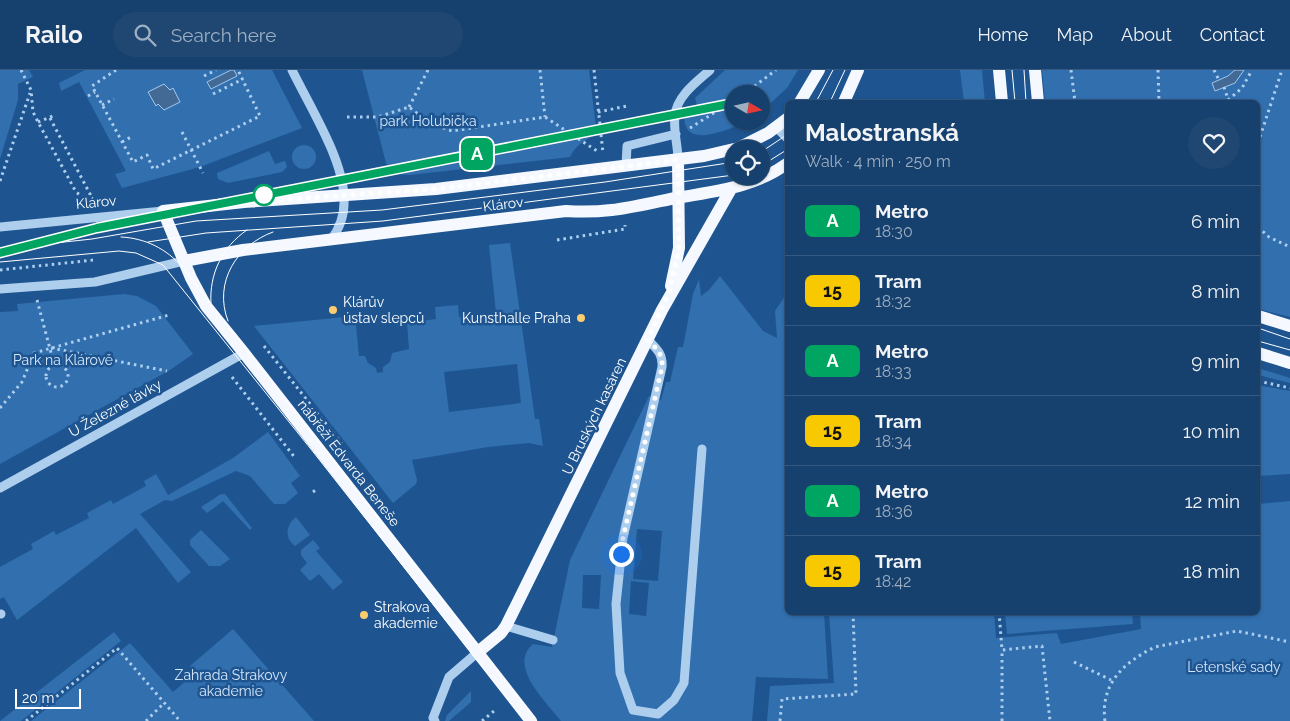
<!DOCTYPE html>
<html lang="en">
<head>
<meta charset="utf-8">
<style>
	:root { --surface:#16406d; --page:#1f4772; --text:#f1f3f6; --muted:#9eafc2; --line:#355980 }
	body { margin:0; font-family:Raleway,sans-serif; background:var(--page); color:var(--text); height:100vh; display:flex; flex-direction:column; font-size:19px; white-space:nowrap }
	* { box-sizing:border-box; margin:0 }
	p { font-size:16px; color:var(--muted) }
	.icon { flex:none; width:28px; height:28px; fill:none; stroke:currentColor; stroke-width:2; stroke-linecap:round; stroke-linejoin:round }
	.map { position:relative; flex:1; overflow:hidden }
	.side { position:absolute; left:785px; top:30px; width:475px; height:515px; display:flex; flex-direction:column; background:var(--surface); border-radius:8px; box-shadow:0 1px 4px #0004,0 0 0 1px var(--line) }
	.side>* { flex:none }
	.badge { padding:0 10px; border-radius:8px; font-size:18px; line-height:32px }
	.needle { width:32px; rotate:99deg }
	.buttons { position:absolute; left:725px; top:15px; display:grid; gap:10px }
	.buttons a { display:grid; place-items:center; width:45px; height:45px; border-radius:50%; background:var(--surface); box-shadow:0 1px 4px #0004,0 0 0 1px var(--line); font-size:25px }
	.scale { position:absolute; left:15px; bottom:12px; width:66px; box-sizing:border-box; padding-left:5px; border:2px solid #fff; border-top:0; font-size:14px; line-height:18px; white-space:nowrap; color:#fff; -webkit-text-stroke:4px #1e5591; paint-order:stroke }
	.you { position:absolute; width:25px; height:25px; margin:-12px; border:4px solid #fff; border-radius:50%; background:#1a73e8; box-shadow:0 0 0 8px #1a73e833 }
	.map>.badge { position:absolute; translate:-50% -50%; box-shadow:0 0 0 2px #fff }
	.round { display:grid; place-items:center; flex:none; width:52px; height:52px; border-radius:26px; background:var(--page) }
	.summary { display:flex; align-items:center; justify-content:space-between; height:85px; padding:0 20px }
	h1 { font-size:24px; font-weight:700; line-height:38px }
	ul { padding:0; list-style:none }
	li { display:flex; align-items:center; gap:15px; height:70px; padding:0 20px; border-top:1px solid var(--line) }
	li div { flex:1 }
	li b { display:block; font-size:19px }
	li em { font-style:normal }
	li .badge { min-width:55px; font-weight:700; text-align:center }
	header { display:flex; align-items:center; gap:30px; box-sizing:border-box; height:70px; padding:0 25px; background:var(--surface); border-bottom:1px solid var(--line) }
	header strong { font-size:24px }
	nav { display:flex; gap:28px; margin-inline-start:auto; font-size:18px }
	.search { width:350px; height:45px; background:var(--page); display:flex; align-items:center; gap:12px; box-sizing:border-box; padding:0 18px; border-radius:28px; color:var(--muted); font-size:19px }
	.map>svg:first-child { display:block }
</style>
</head>
<body>
<header>
<strong>Railo</strong>
<div class="search"><svg class="icon" aria-label="search" viewBox="0 0 24 24"><circle cx="10" cy="10" r="6"/><path d="M15 15l6 6"/></svg>Search here</div>
<nav><a>Home</a><a>Map</a><a>About</a><a>Contact</a></nav>
</header>
<div class="map">
<svg width="1290" height="651" viewBox="0 0 1290 651">
	<rect width="100%" height="100%" fill="#1e5591"/>
	<!-- green -->
	<path fill="#316faf" fill-rule="evenodd" d="M0 0H29L33 7 18 14V30L0 89Z
		M85 0H272L302 58 200 97 122 118 115 104 126 101 79 12 61 21 59 13Z
		M362 0H589L597 65C586 68 575 76 570 87L410 105 396 104 386 93Z
		M725 0H798L787 18 761 42V24H734V51H747C726 61 678 82 685 40L697 35 695 28Z
		M960 0H982L985 32H964Z
		M1042 0H1235L1228 6 1212 13 1216 21 1235 13 1244 0H1290V247L1258 239V32H1045Z
		M292 87a12 12 0 1 1 24 0a12 12 0 1 1-24 0Z
		M269 81 275 94 285 91 287 97 282 102 228 113 218 109 217 103Z
		M510 173 535 349H539L543 376 529 373 488 377 412 390 417 410 416 414 393 433 254 256 355 246 359 286H365L368 293 376 298 377 303 383 302V297L390 292 392 283 409 279 407 253 436 249 435 237 458 235 459 247 496 243 489 175ZM517 294 521 333 449 342 444 302Z
		M720 206 763 261 777 268 775 241 787 223 788 542 824 543 828 609 756 607 752 651H561C547 633 507 596 533 574L552 577 570 490 649 326 661 330 666 312H670L678 277H683L693 224 699 209 701 226 709 220ZM637 459 662 461 658 511 633 509ZM583 505H601L599 539 582 538ZM631 511 649 513 646 546 629 544Z
		M124 224 137 226 156 236 193 284 170 300 0 394V242L18 241 17 234Z
		M1258 298 1290 308V313L1258 305Z
		M1258 315 1290 321V404L1258 406Z
		M268 362 300 406 291 413 298 423 285 434H274L250 406 236 401 172 431 165 430 140 444 191 502 178 513 136 458 17 550 4 527 0 529V497L33 479 31 474 54 461 56 465 89 448 87 443 111 430 113 434 146 416 144 411 156 404 168 425 233 388Z
		M221 424H225L252 458 250 460 223 431 207 443 201 437Z
		M1290 431V651H767L770 616 834 613 829 543H994L996 568 1057 563 1061 574 1141 559 1140 543 1258 542V434Z
		M296 447 310 465 295 476C284 468 286 455 296 447Z
		M201 460 230 489 220 496H209L190 475V470Z
		M313 470 320 478 316 481 343 512 333 520 319 504 310 511 300 500 307 493 301 485V480Z
		M1005 543H1132L1133 554 1007 564Z
		M233 559 314 651H31L130 573 173 622 195 603 190 596Z
		M114 562 121 571 21 651H0Z
		M471 621V632L449 651H445L447 645Z"/>
	<!-- water -->
	<path fill="#436a95" stroke="#a2c9ef" d="M231 0H234L237 6 211 19 207 12Z
		M1235 0H1244L1235 13 1215 21 1212 13 1228 6Z
		M164 14 170 20 173 18 180 32 164 40 158 34 156 36 148 22Z"/>
	<g fill="none" stroke-linecap="round" stroke-linejoin="round">
		<!-- path -->
		<path stroke="#aeceee" stroke-width="3" stroke-dasharray="2.5 4" stroke-linecap="butt" d="M21 0 31 20 33 42 38 52 76 122 89 132
			M116 0 92 16 133 92 147 85 153 99 260 46 238 0
			M540 0 545 47
			M594 0 603 83
			M1071 0 1075 32
			M1158 0 1159 32
			M1214 0 1219 10
			M204 6 216 0
			M1224 17 1229 32
			M213 24 243 9
			M744 24 776 0
			M88 26 95 22
			M1228 30 1242 18 1252 0
			M102 35 114 29
			M409 37 428 0
			M598 42 627 36
			M347 47H378L409 37 429 53 452 61 545 47 597 81
			M50 48 90 124 89 132
			M38 52 53 46
			M690 58 734 30
			M182 62 203 103
			M122 72 133 66
			M1258 73 1282 0
			M0 111 30 23
			M1258 157 1269 167 1290 177
			M557 170 625 159V155
			M0 200 94 190
			M37 230 54 294
			M264 276 342 374
			M51 278 167 301
			M46 306a11 11 0 1 1 22 0a11 11 0 1 1-22 0Z
			M232 307 296 389
			M1258 311 1290 318
			M0 338 22 312 34 283 169 245
			M313 422 318 418
			M999 542 1002 580 1042 576 1050 651
			M1074 592 1111 610
			M26 651 117 578 180 651
			M146 651 164 633
			M482 651 494 641
			M780 651 782 629 856 624 853 542
			M1002 651V580
			M1105 651C1100 614 1124 592 1155 577L1237 561 1290 572"/>
		<!-- minor -->
		<path stroke="#aeceee" stroke-width="9" d="M292 0C309 35 343 89 344 127 345 143 340 158 331 170
			M776 57 788 69
			M678 90C678 75 673 61 675 46 676 27 696 12 710 0
			M626 96 627 76 676 64
			M0 157 163 141
			M0 219 95 212 184 191
			M648 270C657 279 663 284 662 297L623 468 616 534 620 603 633 640 658 644 674 630 684 613 702 379
			M0 418 244 283
			M0 544H1
			M506 556 553 570
			M435 651 433 648 449 607 478 582"/>
		<!-- major -->
		<path stroke="#f5f9ff" stroke-width="12" d="M999 0 1002 32
			M1035 0 1038 32
			M800 32 819 0
			M844 32 858 0
			M736 79 768 63 788 48
			M184 191 243 180 566 141C609 144 634 136 676 128 715 121 754 118 788 93
			M671 216 679 178 678 90
			M1258 246 1290 256
			M1258 283 1290 293
			M478 582 501 563 506 556 662 240 731 119
			M531 651 244 283 206 236 191 208 163 141 244 132 436 119 704 86 734 79"/>
		<!-- tram -->
		<path stroke="#fff" stroke-width="1" d="M1012 0 1015 32
			M1024 0 1026 32
			M816 32 833 0
			M830 32 845 0
			M761 82 788 64
			M761 96 788 79
			M121 167C145 168 167 179 182 197L537 651
			M148 172 206 163 383 151 734 105
			M0 179 92 169 196 151 382 140 605 112 734 92
			M0 192 119 181 136 183 163 195 314 383 525 651
			M211 234C209 204 222 177 247 160
			M228 251C213 212 237 175 273 162
			M1258 258 1290 269
			M1258 271 1290 280"/>
	</g>
	<g fill="none" stroke-linecap="round" stroke-linejoin="round">
		<!-- line casing -->
		<g stroke="#fff" stroke-width="11">
			<path id="line" d="M0 183 97 158 734 33"/>
		</g>
		<!-- line -->
		<use href="#line" stroke="#00a562" stroke-width="8"/>
		<!-- walk -->
		<path stroke="#fff" stroke-width="5" stroke-dasharray="0 9" d="M264 125 261 131 436 119 678 90 679 178 669 222 648 270C657 279 663 284 662 297L623 468 621 484"/>
	</g>
	<!-- markers -->
	<circle fill="#fff" stroke="#00a562" stroke-width="2.5" cx="264" cy="125" r="10"/>
	<g fill="#fccd6e" stroke="#1e5591" stroke-width="2">
		<circle cx="333" cy="240" r="5"/>
		<circle cx="581" cy="248" r="5"/>
		<circle cx="364" cy="545" r="5"/>
	</g>
	<g text-anchor="middle" dominant-baseline="central" stroke-width="5" stroke-linejoin="round" paint-order="stroke">
		<!-- park labels -->
		<g font-size="14" fill="#d4e7fa" stroke="#1e5591">
			<text x="428" y="51">park Holubička</text>
			<text x="63" y="290">Park na Klárově</text>
			<text x="1234" y="597">Letenské sady</text>
			<text x="231" y="605">Zahrada Strakovy<tspan x="231" dy="16">akademie</tspan></text>
		</g>
		<!-- street labels -->
		<g font-size="14" fill="#fff" stroke="#1e5591">
			<text transform="translate(96 132) rotate(-5)">Klárov</text>
			<text transform="translate(503 134) rotate(-7)">Klárov</text>
			<text transform="translate(115 338) rotate(-29)">U Železné lávky</text>
			<text transform="translate(594 346) rotate(-64)">U Bruských kasáren</text>
			<text transform="translate(349 393) rotate(52)">nábřeží Edvarda Beneše</text>
		</g>
		<!-- poi labels -->
		<g font-size="14" fill="#fff" stroke="#1e5591" text-anchor="start">
			<text x="343" y="232">Klárův<tspan x="343" dy="16">ústav slepců</tspan></text>
			<text x="571" y="248" text-anchor="end">Kunsthalle Praha</text>
			<text x="374" y="537">Strakova<tspan x="374" dy="16">akademie</tspan></text>
		</g>
	</g>
</svg>
<div class="buttons">
<a><svg class="needle" viewBox="-14 -14 28 28"><path d="M0-13l5 13h-10z" fill="#e53935"/><path d="M0 13l5-13h-10z" fill="#9eafc2"/></svg></a>
<a><svg class="icon" aria-label="locate" viewBox="0 0 24 24"><circle cx="12" cy="12" r="6"/><path d="M12 2v4M12 18v4M2 12h4M18 12h4"/></svg></a>
</div>
<div class="scale">20 m</div>
<div class="you" style="left:621px;top:484px"></div>
<b class="badge" style="left:477px;top:84px;background:#00a562;color:#fff">A</b>
<section class="side">
<div class="summary"><div><h1>Malostranská</h1><p>Walk · 4 min · 250 m</p></div><a class="round"><svg class="icon" aria-label="heart" viewBox="0 0 24 24"><path d="M12 20l-8-8c-3-5 5-10 8-4 3-6 11-1 8 4z"/></svg></a></div>
<ul>
<li><span class="badge" style="background:#00a562;color:#fff">A</span><div><b>Metro</b><p>18:30</p></div><em>6 min</em></li>
<li><span class="badge" style="background:#f8c800;color:#111">15</span><div><b>Tram</b><p>18:32</p></div><em>8 min</em></li>
<li><span class="badge" style="background:#00a562;color:#fff">A</span><div><b>Metro</b><p>18:33</p></div><em>9 min</em></li>
<li><span class="badge" style="background:#f8c800;color:#111">15</span><div><b>Tram</b><p>18:34</p></div><em>10 min</em></li>
<li><span class="badge" style="background:#00a562;color:#fff">A</span><div><b>Metro</b><p>18:36</p></div><em>12 min</em></li>
<li><span class="badge" style="background:#f8c800;color:#111">15</span><div><b>Tram</b><p>18:42</p></div><em>18 min</em></li>
</ul>
</section>
</div>
</body>
</html>
